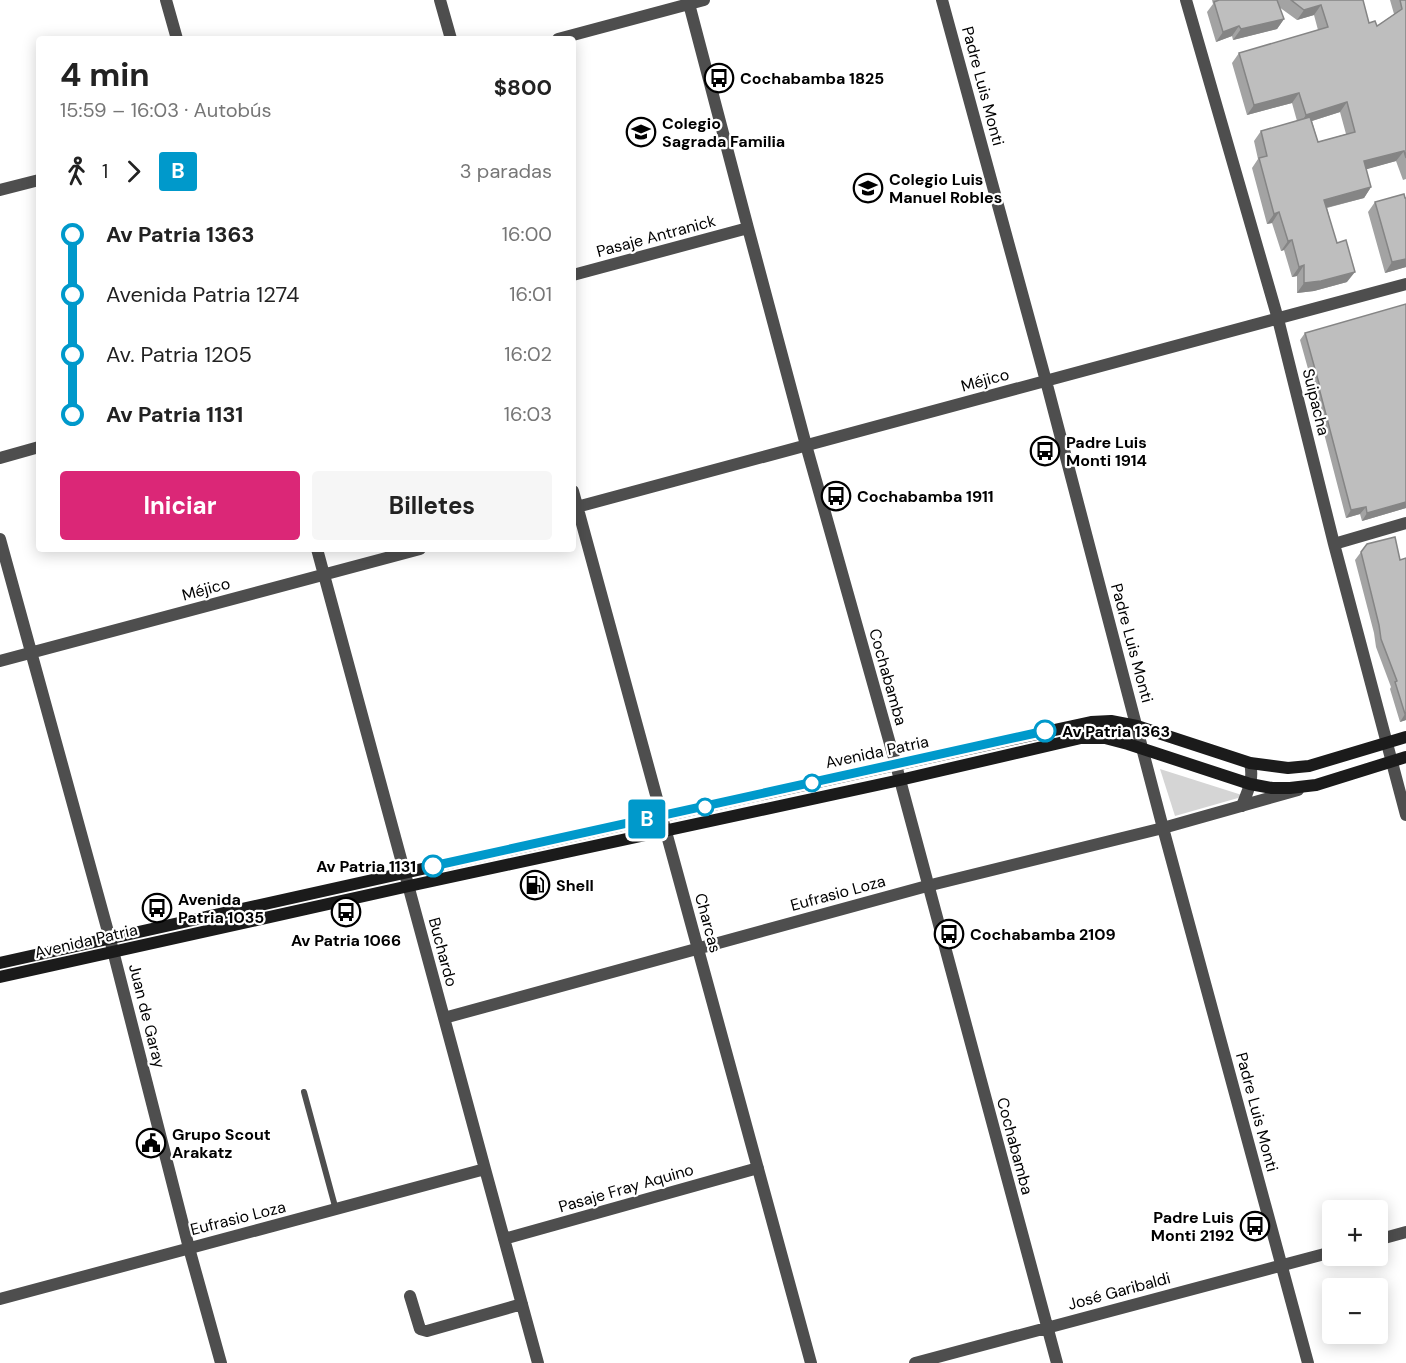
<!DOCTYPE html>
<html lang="es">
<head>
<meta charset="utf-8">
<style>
	:root { --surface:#fff; --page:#f6f6f6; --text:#222; --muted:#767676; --accent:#db2777 }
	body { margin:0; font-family:"DM Sans",sans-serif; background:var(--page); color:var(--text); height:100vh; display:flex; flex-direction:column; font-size:22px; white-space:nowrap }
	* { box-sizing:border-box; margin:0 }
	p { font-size:20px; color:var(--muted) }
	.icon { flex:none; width:33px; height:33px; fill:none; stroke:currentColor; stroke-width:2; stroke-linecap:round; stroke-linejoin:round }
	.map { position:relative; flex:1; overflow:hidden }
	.panel { position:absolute; left:36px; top:36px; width:540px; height:516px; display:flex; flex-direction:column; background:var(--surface); border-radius:6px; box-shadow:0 3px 15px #0003 }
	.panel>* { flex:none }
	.badge { padding:0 12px; border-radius:4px; font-size:21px; line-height:39px }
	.fabs { position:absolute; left:1322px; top:1200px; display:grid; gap:12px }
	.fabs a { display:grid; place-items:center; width:66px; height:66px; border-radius:6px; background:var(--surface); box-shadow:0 3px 15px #0003; font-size:30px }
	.map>.badge { position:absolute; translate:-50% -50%; box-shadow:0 0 0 3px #fff }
	.legs { display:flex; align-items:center; gap:9px; height:66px; padding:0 24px; font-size:20px }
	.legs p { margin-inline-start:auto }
	.head { display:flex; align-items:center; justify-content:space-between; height:102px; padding:0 24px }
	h1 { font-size:33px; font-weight:700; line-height:45px }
	.cta { display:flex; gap:12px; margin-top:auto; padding:12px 24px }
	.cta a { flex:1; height:69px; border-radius:6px; background:var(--accent); color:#fff; font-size:24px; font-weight:700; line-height:69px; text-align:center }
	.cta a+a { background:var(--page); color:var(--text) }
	ul { padding:0 24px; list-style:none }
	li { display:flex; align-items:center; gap:21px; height:60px; font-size:22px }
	li i { display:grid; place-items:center; width:9px; height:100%; margin:0 8px; background:currentColor }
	li i::after { content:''; width:15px; height:15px; margin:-8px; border:4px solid; border-radius:50%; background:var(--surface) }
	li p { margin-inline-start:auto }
	li:first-child i { background:linear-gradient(#0000 50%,currentColor 0) }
	li:last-child i { background:linear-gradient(currentColor 50%,#0000 0) }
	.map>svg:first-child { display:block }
</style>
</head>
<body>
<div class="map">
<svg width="1406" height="1363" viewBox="0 0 1406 1363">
	<rect width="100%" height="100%" fill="#fff"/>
	<!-- green -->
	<path fill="#d5d5d5" d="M1160 769 1245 796 1175 816Z"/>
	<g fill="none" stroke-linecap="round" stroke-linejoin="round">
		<!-- lane -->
		<path stroke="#4e4e4e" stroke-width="6" d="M304 1092 336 1210"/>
		<!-- street -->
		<path stroke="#4e4e4e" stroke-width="12" d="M166 0 177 39
			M440 0 451 39
			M688 0 748 228 806 445 896 765 1057 1363
			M942 0 1046 381 1163 828 1308 1363
			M1186 0 1278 319 1334 544 1406 815
			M558 39 704 0
			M0 190 39 180
			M573 275 748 228
			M0 458 39 447
			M573 491 811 1363
			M573 508 1406 284
			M0 539 110 939 189 1248 221 1363
			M1334 544 1406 523
			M317 549 485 1169 538 1363
			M0 661 420 549
			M1242 806C1248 790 1254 780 1250 763
			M444 1018 927 886 1163 828 1298 790
			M504 1239 758 1168
			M1377 1240 1406 1232
			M410 1296 420 1329 427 1331 522 1304
			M0 1299C161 1255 323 1214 485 1169
			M915 1363 1332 1252"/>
		<!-- secondary -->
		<path stroke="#1b1b1b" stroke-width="12" d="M0 963 404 873 1091 722 1111 721 1137 726 1250 763 1288 768 1309 766 1406 737
			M0 977 409 886 900 780 1081 738H1105L1128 744 1250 784 1272 788H1290L1316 785 1406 757"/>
	</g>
	<!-- wall -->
	<path fill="#a3a3a3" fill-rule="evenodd" d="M1212 0H1363L1369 23 1377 26 1394 14 1390 0H1406V179L1403 180 1396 161 1366 169 1371 187 1364 198 1327 208 1347 282 1314 291 1297 293V276L1292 277 1284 250 1281 251 1272 223 1267 224 1252 168 1258 159 1254 141 1261 131 1297 121 1292 103 1247 115 1232 63 1239 53 1318 30 1314 15 1297 20 1279 7 1284 19 1277 29 1233 40 1232 36 1216 42 1207 12 1213 4ZM1340 112 1346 134 1318 142 1312 121Z
		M1405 198 1406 267 1385 273 1368 212 1375 202Z
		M1305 333 1406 508 1362 521 1360 514 1346 518 1314 395 1315 394 1300 340Z
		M1361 552 1400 560 1406 558V720L1400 722 1390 689 1391 687 1376 647 1374 633 1355 560Z"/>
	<!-- shaded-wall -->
	<path fill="#858585" d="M1321 5 1314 15 1297 20 1304 10Z
		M1284 19 1277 29 1233 40 1241 29Z
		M1239 26 1232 36 1216 42 1223 32Z
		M1299 93 1292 103 1247 115 1254 105Z
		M1347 102 1340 112 1299 125 1306 115Z
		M1404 151 1396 161 1357 172 1364 161Z
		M1371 187 1364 198 1317 210 1324 200Z
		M1279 212 1272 223 1267 224 1274 214Z
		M1292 240 1284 250 1281 251 1288 241Z
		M1406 259V267L1385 273 1392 262Z
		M1304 265 1297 276 1292 277 1299 267Z
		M1355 272 1347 282 1314 291 1297 293 1304 283Z
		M1406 502V508L1362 521 1367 513Z
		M1366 507 1360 514 1346 518 1351 510Z
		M1405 714H1406V720L1400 722Z"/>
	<!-- building -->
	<path fill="#bebebe" stroke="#858585" stroke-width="1.5" d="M1219 0H1277L1284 19 1241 29 1239 26 1223 32 1214 2Z
		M1291 0H1363L1369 23 1375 21 1377 26 1402 9 1400 0H1406V158L1404 151 1364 161 1371 187 1324 200 1337 243 1346 240 1355 272 1321 281 1304 283V265L1299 267 1292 240 1288 241 1279 212 1274 214 1259 158 1267 156 1261 131 1310 117 1318 142 1355 132 1347 102 1306 115 1299 93 1254 105 1239 53 1328 27 1321 5 1304 10Z
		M1404 194 1405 198H1406V259L1392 262 1375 202Z
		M1406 304V502L1367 513 1366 507 1351 510 1319 388 1320 387 1305 333Z
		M1395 537 1400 560 1406 558V714H1405L1395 682 1397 681 1381 639 1379 625 1361 552 1367 544Z"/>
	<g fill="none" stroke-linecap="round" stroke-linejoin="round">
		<!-- line-1 casing -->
		<g stroke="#fff" stroke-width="14">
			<path id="line-1" d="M433 866 1045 731"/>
		</g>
		<!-- line-1 -->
		<use href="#line-1" stroke="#0099cb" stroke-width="9"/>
	</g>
	<!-- icons -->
	<defs>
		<g id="bus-ring" transform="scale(1.5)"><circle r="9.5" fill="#fff" stroke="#000" stroke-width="1.5"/><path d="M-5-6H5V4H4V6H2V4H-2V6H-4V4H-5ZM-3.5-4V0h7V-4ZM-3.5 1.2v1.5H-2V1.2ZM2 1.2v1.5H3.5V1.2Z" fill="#000"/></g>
		<g id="school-ring" transform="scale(1.5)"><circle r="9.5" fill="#fff" stroke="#000" stroke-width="1.5"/><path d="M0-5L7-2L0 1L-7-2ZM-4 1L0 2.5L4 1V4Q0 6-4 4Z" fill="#000"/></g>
		<g id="fuel-ring" transform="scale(1.5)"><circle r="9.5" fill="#fff" stroke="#000" stroke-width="1.5"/><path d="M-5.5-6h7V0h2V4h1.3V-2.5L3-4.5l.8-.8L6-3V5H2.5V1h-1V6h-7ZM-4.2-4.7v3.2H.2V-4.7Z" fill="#000"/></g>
		<g id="civic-ring" transform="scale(1.5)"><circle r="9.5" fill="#fff" stroke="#000" stroke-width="1.5"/><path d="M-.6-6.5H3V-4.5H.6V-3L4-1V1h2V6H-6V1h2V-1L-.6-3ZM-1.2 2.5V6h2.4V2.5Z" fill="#000"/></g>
	</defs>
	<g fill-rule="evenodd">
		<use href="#bus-ring" x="719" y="78"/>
		<use href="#school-ring" x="641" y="132"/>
		<use href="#school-ring" x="868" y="188"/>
		<use href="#bus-ring" x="1045" y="451"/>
		<use href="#bus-ring" x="836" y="496"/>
		<use href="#fuel-ring" x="535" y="885"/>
		<use href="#bus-ring" x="157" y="908"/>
		<use href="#bus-ring" x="346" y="912"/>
		<use href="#bus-ring" x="949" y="934"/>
		<use href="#civic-ring" x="151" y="1143"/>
		<use href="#bus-ring" x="1255" y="1226"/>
	</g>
	<!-- markers -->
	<g fill="#fff" stroke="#0099cb" stroke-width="3">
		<circle cx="1045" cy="731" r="10"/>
		<circle cx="812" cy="783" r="8"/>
		<circle cx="705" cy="807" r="8"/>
		<circle cx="433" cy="866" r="10"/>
	</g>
	<g text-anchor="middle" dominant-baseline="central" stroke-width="4.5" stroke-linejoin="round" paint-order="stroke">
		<!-- poi labels -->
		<g font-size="16" font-weight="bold" fill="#000" stroke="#fff" text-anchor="start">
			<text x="740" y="78">Cochabamba 1825</text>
			<text x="662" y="123">Colegio<tspan x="662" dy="18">Sagrada Familia</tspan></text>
			<text x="889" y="179">Colegio Luis<tspan x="889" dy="18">Manuel Robles</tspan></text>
			<text x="1066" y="442">Padre Luis<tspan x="1066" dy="18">Monti 1914</tspan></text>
			<text x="857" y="496">Cochabamba 1911</text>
			<text x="556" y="885">Shell</text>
			<text x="178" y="899">Avenida<tspan x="178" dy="18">Patria 1035</tspan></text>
			<text x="970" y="934">Cochabamba 2109</text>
			<text x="346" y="940" text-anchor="middle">Av Patria 1066</text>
			<text x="172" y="1134">Grupo Scout<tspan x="172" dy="18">Arakatz</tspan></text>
			<text x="1234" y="1217" text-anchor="end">Padre Luis<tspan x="1234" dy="18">Monti 2192</tspan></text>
		</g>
		<!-- street labels -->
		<g font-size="16" fill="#000" stroke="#fff">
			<text transform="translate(983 86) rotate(75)">Padre Luis Monti</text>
			<text transform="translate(656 236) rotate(-15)">Pasaje Antranick</text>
			<text transform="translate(985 380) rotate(-15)">Méjico</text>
			<text transform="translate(1316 402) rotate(76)">Suipacha</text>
			<text transform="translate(206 589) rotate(-15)">Méjico</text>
			<text transform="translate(1132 643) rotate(75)">Padre Luis Monti</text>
			<text transform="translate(888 677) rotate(74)">Cochabamba</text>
			<text transform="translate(877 752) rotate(-12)">Avenida Patria</text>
			<text transform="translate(838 893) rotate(-15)">Eufrasio Loza</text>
			<text transform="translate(708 923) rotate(75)">Charcas</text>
			<text transform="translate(86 941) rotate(-13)">Avenida Patria</text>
			<text transform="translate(443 952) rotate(75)">Buchardo</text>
			<text transform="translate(147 1016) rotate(76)">Juan de Garay</text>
			<text transform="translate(1257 1112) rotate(75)">Padre Luis Monti</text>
			<text transform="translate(1015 1146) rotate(75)">Cochabamba</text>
			<text transform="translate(626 1188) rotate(-16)">Pasaje Fray Aquino</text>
			<text transform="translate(238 1218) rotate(-14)">Eufrasio Loza</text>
			<text transform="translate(1119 1291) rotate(-15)">José Garibaldi</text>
		</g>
		<!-- stop labels -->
		<g font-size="16" font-weight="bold" fill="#000" stroke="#fff" text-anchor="start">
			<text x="1062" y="731">Av Patria 1363</text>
			<text x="416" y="866" text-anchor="end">Av Patria 1131</text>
		</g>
	</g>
</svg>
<div class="fabs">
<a>+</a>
<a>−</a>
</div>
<b class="badge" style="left:647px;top:819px;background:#0099cb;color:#fff">B</b>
<section class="panel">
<div class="head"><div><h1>4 min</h1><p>15:59 – 16:03 · Autobús</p></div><b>$800</b></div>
<div class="legs"><svg class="icon" aria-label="walk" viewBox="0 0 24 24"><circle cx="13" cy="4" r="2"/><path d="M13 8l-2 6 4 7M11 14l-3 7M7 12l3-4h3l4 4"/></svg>1<svg class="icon" aria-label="forward" viewBox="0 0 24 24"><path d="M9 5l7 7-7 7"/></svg><b class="badge" style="background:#0099cb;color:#fff">B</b><p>3 paradas</p></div>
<ul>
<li><i style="color:#0099cb"></i><b>Av Patria 1363</b><p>16:00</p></li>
<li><i style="color:#0099cb"></i><span>Avenida Patria 1274</span><p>16:01</p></li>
<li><i style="color:#0099cb"></i><span>Av. Patria 1205</span><p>16:02</p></li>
<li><i style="color:#0099cb"></i><b>Av Patria 1131</b><p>16:03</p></li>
</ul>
<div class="cta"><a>Iniciar</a><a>Billetes</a></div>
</section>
</div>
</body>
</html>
